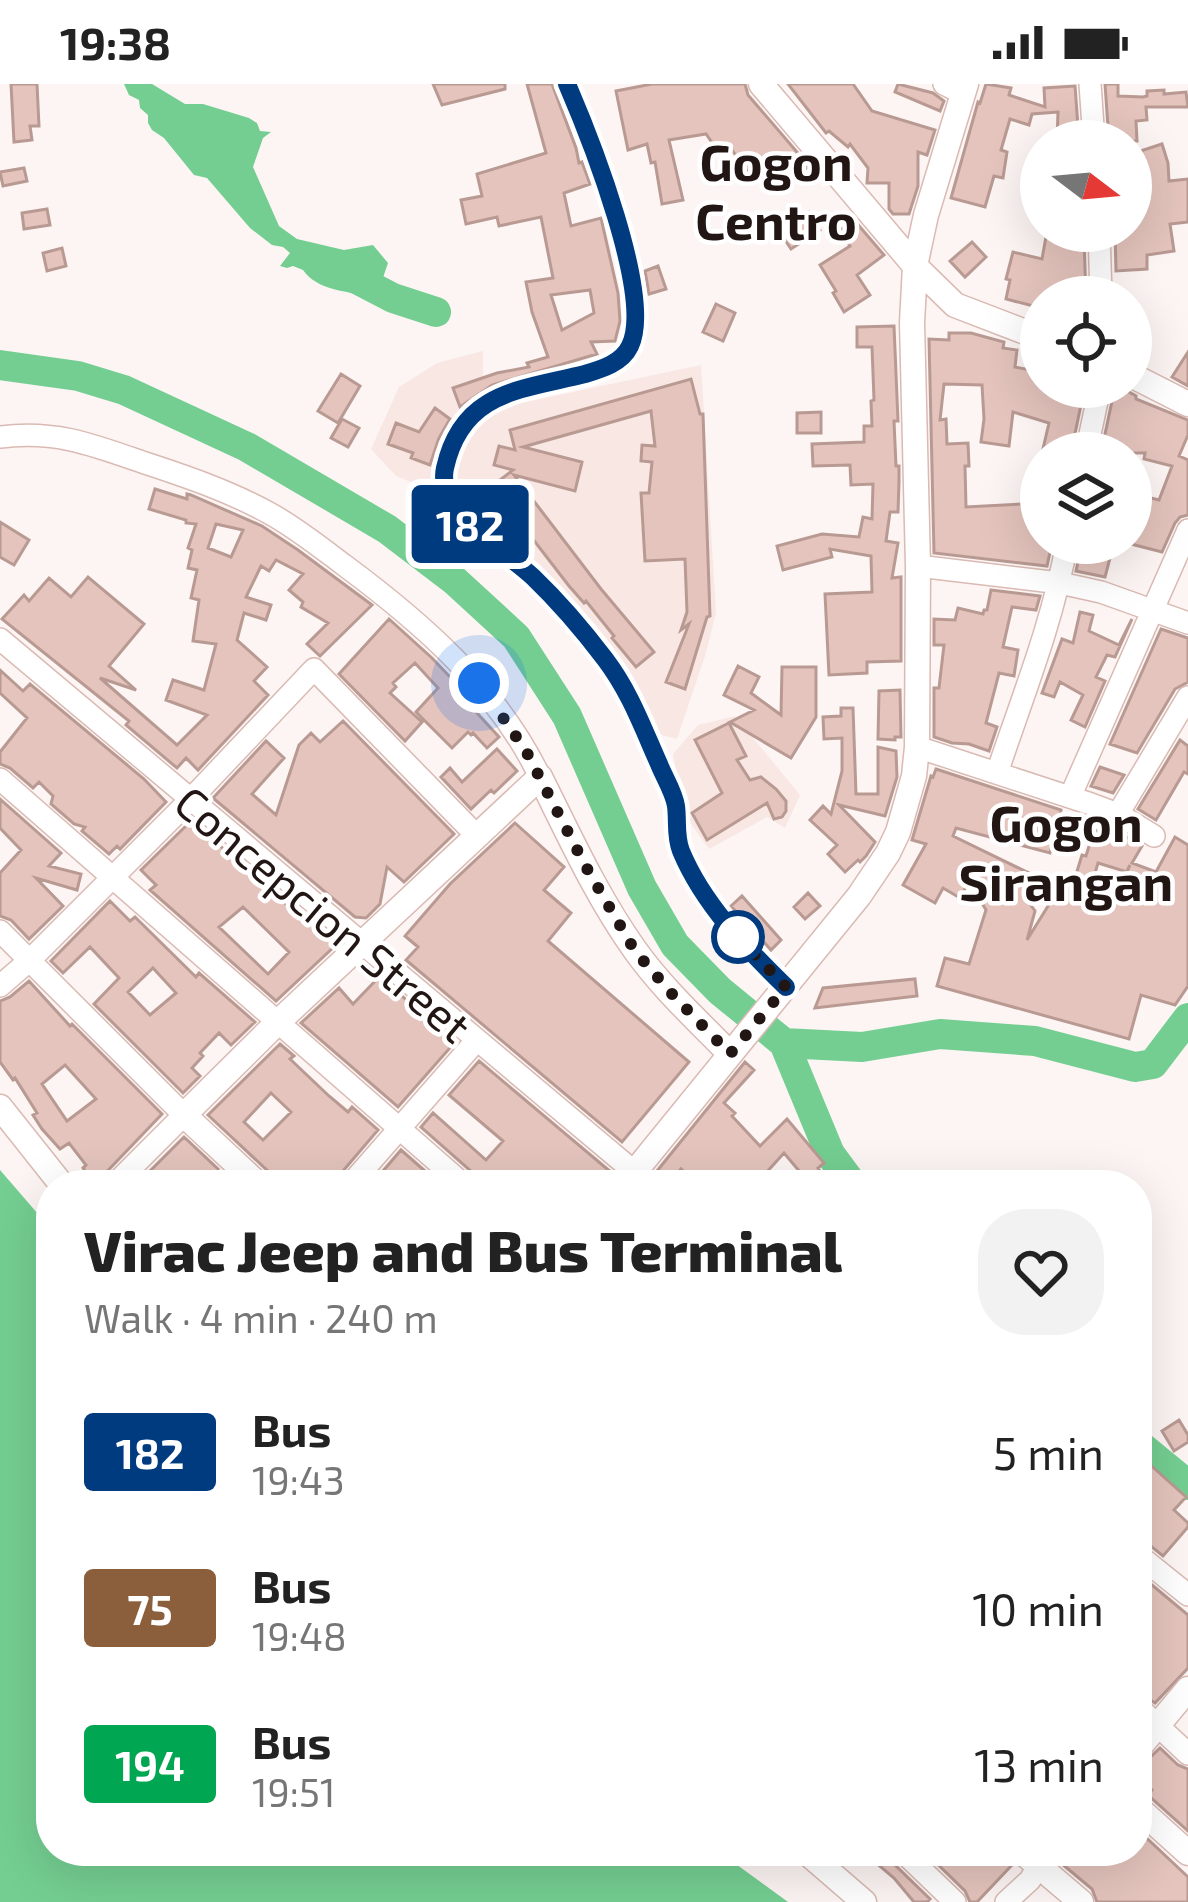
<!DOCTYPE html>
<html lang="en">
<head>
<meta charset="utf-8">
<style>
	:root { --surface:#fff; --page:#f2f2f2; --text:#222; --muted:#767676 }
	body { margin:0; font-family:"Exo 2",sans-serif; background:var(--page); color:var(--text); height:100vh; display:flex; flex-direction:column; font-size:45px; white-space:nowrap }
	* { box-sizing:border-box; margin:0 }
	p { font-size:39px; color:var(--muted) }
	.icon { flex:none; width:66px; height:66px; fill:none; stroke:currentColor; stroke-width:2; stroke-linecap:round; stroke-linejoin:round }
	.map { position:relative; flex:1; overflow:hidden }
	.sheet { position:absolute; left:36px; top:1086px; width:1116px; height:696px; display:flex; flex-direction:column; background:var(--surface); border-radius:48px; box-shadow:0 12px 48px #0002 }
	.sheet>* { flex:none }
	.badge { padding:0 24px; border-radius:9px; font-size:42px; line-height:78px }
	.needle { width:78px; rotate:106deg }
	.buttons { position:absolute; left:1020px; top:36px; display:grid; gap:24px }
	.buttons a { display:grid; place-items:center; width:132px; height:132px; border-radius:50%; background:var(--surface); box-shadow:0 12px 48px #0002; font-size:60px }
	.you { position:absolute; width:60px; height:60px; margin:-30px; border:9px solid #fff; border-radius:50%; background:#1a73e8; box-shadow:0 0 0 18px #1a73e833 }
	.map>.badge { position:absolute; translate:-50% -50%; box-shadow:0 0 0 6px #fff }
	.round { display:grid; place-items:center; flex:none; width:126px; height:126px; border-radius:48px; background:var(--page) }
	.overview { display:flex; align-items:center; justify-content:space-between; height:204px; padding:0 48px }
	h1 { font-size:57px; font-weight:800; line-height:90px }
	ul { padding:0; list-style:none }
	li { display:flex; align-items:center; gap:36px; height:156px; padding:0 48px }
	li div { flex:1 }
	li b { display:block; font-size:45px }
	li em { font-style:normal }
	li .badge { min-width:132px; font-weight:700; text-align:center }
	.status { display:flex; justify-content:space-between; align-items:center; height:84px; padding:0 60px; background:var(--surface); direction:ltr }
	.status svg { height:33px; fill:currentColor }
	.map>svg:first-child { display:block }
</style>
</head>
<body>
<div class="status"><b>19:38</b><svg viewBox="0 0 49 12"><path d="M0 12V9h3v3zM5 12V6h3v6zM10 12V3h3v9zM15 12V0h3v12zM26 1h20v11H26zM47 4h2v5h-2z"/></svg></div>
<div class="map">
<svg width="1188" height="1818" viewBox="0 0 1188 1818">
	<rect width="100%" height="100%" fill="#fcf5f3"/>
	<!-- built -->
	<path fill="#f8e7e3" d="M483 267V316L439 409 396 392 371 365 399 303 437 279Z
		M701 281 716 529 706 569 677 655 651 648 634 603 565 510 464 418 457 407 455 400 456 386 472 345 492 325Z
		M735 632 800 711 785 744 767 733 709 765 684 730 673 670 698 641Z"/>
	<!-- water -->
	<path fill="#74ce91" d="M124 0H152L185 20H203L249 34 257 39 260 47 271 48 263 54 253 83 279 142 297 155 344 166 373 161 388 179 378 208 368 213C345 206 318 207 303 186L293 182 287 184 280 182 290 169 283 163 272 161 250 144 207 94 194 91 164 54 152 46 148 39V31L140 24 139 16 129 11Z
		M0 1086 51 1145V1767H718L788 1818H0Z"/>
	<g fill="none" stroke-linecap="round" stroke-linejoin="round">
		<!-- river -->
		<path stroke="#74ce91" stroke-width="30" d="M343 188 393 214 436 228
			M0 281 78 292 124 306 247 363 387 445 454 496 516 553 567 632 642 804 675 861 720 907 784 959 862 963 940 950 1035 957 1135 983 1153 980 1188 934
			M784 959 830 1070 853 1101
			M1137 1359 1188 1401"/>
	</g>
	<!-- building -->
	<path fill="#e4c4bd" stroke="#b99a93" stroke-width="3" fill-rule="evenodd" d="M11 0H37L39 42H30L32 56 14 58Z
		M433 0H505V5L442 21Z
		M527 0H552L576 64 579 79 582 78 590 100 564 109 571 142 601 134 618 209 620 237 615 257 591 258 597 270 492 301 460 323 453 304 497 289 529 283 527 279 548 273 532 228 526 198 553 194 541 133 499 142 497 133 466 140 461 116 482 112 477 90 546 69ZM590 206 594 229 562 246 551 211Z
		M652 0H745L748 11 809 82 792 95 772 71 748 89 732 66 722 73 706 50 669 56 683 116 662 120 655 78 651 79 647 60 628 66 616 7Z
		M788 0H853L872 27 935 46 927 71 918 68V102L909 130H893L889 125V99H867L868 84 850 60 848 63 829 47 826 49Z
		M898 0 933 9 944 17 940 27 895 8Z
		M986 0 1011 4 1009 11 1045 23 1044 4 1075 2 1079 57H1057L1058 28 1032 30 1029 41 1010 35 1001 66 1007 68 1003 94 994 92 985 123 951 114 978 18 980 19Z
		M1105 0H1118V12L1143 13 1147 12V7L1164 6V10L1186 8 1188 23H1146L1147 36 1136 37 1137 57H1109Z
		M1162 60 1168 79 1169 97 1188 95V138L1170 140 1174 167 1147 171V185L1116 187 1115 147H1131V70Z
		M24 84 27 97 3 102 0 88Z
		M47 125 50 141 24 145 22 129Z
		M809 128 820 146 791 165 779 147Z
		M854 136 884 171 857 191 870 211 844 228 833 209 836 207 820 181 850 162 839 147Z
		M1047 147H1081L1080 154 1084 155 1086 213H1041V224L1006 215 1010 196 1006 195 1013 168 1042 175Z
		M972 158 986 173 965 193 950 177Z
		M62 164 66 182 47 187 43 169Z
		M658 182 666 205 649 210 645 187Z
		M716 220 735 229 723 257 703 248Z
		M894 242 898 337H894L896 382H899V398L898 428H890L886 457 898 459 892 494 901 493V577L867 578V589L829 591 825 510 872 508 871 472 830 465 832 473 783 486 777 462 822 450 859 453 863 433 872 435 873 400 851 401 850 381 813 382 812 360 864 358V342H872L871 317 874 316 872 263H857V243Z
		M949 249H971L1004 258 1003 264 1017 266 1015 283 1041 288V303H1082L1081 310 1083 311 1071 369H1042L1049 339 1013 328 1009 362 981 358 984 335 982 301 944 300 940 336 946 335 947 360 968 359 969 382H965L966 423 1041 419 1035 447 1041 448V459H1052L1047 482 934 469 929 255 949 256Z
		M1188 268V302L1172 293Z
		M341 290 360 302 338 339 318 327Z
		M691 295 700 330H703L710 532 707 533 685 605 666 598 689 540 681 546 687 528 685 475 645 477 641 409H649L652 378 641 377 642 361 655 362 651 327 523 363 582 378 575 407 514 391 601 505 654 568 636 583 612 554 614 552 586 517 584 519 569 502 492 402 513 386 494 381 499 362 515 366 510 346Z
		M1115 303H1120L1136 312V315L1188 336V351L1179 372 1188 376V431L1180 433 1175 439 1162 468 1131 460V409L1159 416 1172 382 1144 375 1145 369H1101Z
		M435 324 450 335 439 354 430 381 411 374 413 369 388 360 396 339 419 348Z
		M821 328V349H797V329Z
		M342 335 359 344 348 363 331 354Z
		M155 405 187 415V410L191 411 262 442 298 466 372 521 320 572 307 560 328 539 301 523 303 518 289 506 303 490 276 476 269 487 261 482 246 513 271 521 266 536 244 529 237 556 267 583 254 597 268 611 198 686 186 674 177 684 126 641 129 637 2 535 24 511 29 517 49 494 71 513 88 493 144 540 109 582 136 606 100 594 177 661 207 631 166 616 173 596 204 606 216 560 193 557 199 516 191 514 197 486 188 484 192 466 188 464 196 440 186 439V436L149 425ZM216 440 243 446 231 473 208 464Z
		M0 438 29 456 14 481 0 473Z
		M1082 459H1114L1105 493 1076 487Z
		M991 506 1040 512 1036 526 1012 523 1003 563 1018 566 1014 592 999 589 986 639 997 643 989 667 969 660 952 659 934 653V604H939L944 561H934V535L955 536 958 524 983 530 984 526H987Z
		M1080 528 1093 531 1089 547 1119 561 1132 535 1115 573 1107 571 1096 593 1105 597 1085 643 1071 636 1083 611 1060 598 1054 613 1042 609 1062 555 1073 559Z
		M389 535 432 574 469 613 466 617 499 653 487 664 473 649 471 651 468 648 452 664 416 628 438 604 415 579 393 599 396 603 390 609 422 638 405 657 339 590Z
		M1161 545 1188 554V598L1175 605 1137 669 1110 660Z
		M738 582 759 593 751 609 781 631 782 583H816V633L791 674 730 638 754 626 724 611Z
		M0 586 23 607 30 600 144 695 166 718 120 765 117 762 109 770 82 747 85 743 74 740 51 720 53 712 39 698 33 704 10 684 0 680V668L27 634 0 609Z
		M900 606 901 653H895V656L878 655 879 607Z
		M841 624H853L856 710H878V663L896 667 897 693 885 732 839 721 875 758 866 772 860 778 858 776 845 788 828 770 837 761 810 736 823 722 831 730 842 687V654L824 655 823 633 841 632Z
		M343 637 454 750 404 798 387 783 380 820 366 834 355 833 213 714 266 657 284 674 252 710 276 731 299 661 311 649 320 658Z
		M729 639 746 672 737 676 750 696 761 693 776 705 786 717V727L782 733 774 735 767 719 707 756 692 729 722 709 695 656Z
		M1180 656 1188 662V690L1184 688 1156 736 1138 725Z
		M497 665 517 687 494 709 491 706 471 725 441 693 450 684 462 698Z
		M1100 683 1124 691 1113 709 1091 702Z
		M936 685 1061 726 1050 769 956 744 953 752 1037 793 1025 813 1035 827 1027 856 1066 793 1074 797 1082 771 1086 772 1094 746 1125 756 1127 753 1142 762 1132 779 1156 788 1175 753 1188 761V902L1175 921 1141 911 1129 955 937 902 945 874 969 880 986 826 969 797 960 814 943 804 935 819 903 801 926 760 912 756 931 692 933 693ZM1098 779 1127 788 1130 781 1114 813 1091 803Z
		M0 715 61 769 49 782 81 790 77 806 36 794 63 822 29 855 11 836 0 832V789L21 766 0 744Z
		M192 736 269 807 271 805 285 819 294 825 296 823 337 860 276 917 150 806 156 801 141 786ZM243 823 289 868 268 890 219 843Z
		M515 739 564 783 544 806 571 829 548 857 689 978 622 1058 406 876 418 863 405 852 450 800Z
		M808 809 820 822 805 835 794 823Z
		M742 812 781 856 771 866 731 822Z
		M110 817 130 837 135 833 138 836 196 893 199 889 255 938 231 961 219 949 200 969 203 972 192 984 200 992 183 1009 94 920 119 894 90 863 63 889 51 877ZM153 884 176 909 150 931 128 908Z
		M379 893 456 957 398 1023 301 939 339 904 353 920Z
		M915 895 917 912 815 924 823 904Z
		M29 897 70 942 72 940 162 1030 95 1100 83 1084 86 1081 69 1059 60 1065 42 1045 33 1031 37 1029 15 994 13 996 0 978V917L10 913ZM65 981 96 1015 67 1037 42 1000Z
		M280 960 294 972 290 975 329 1012 348 1028 352 1023 378 1046 331 1101H276L270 1089 208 1031ZM271 1009 291 1028 263 1056 244 1038Z
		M479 977 612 1089 608 1101H479L474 1090 421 1043 433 1029 486 1076 503 1057 449 1011Z
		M745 978 754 986 724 1019 735 1029 732 1032 760 1062 787 1035 824 1079 818 1084 829 1101H811L784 1069 755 1101H699L681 1085 668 1100 657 1087Z
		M184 1053 218 1085 216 1088 228 1101H136Z
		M401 1066 441 1101H371Z
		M1179 1336 1188 1351V1358L1174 1367 1162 1347Z
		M1146 1377 1186 1413 1174 1426 1188 1439V1443L1163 1472 1146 1458 1137 1455V1420L1150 1405 1137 1395V1388Z
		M1146 1496 1188 1531V1584L1155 1619 1137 1607V1508Z
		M1160 1664 1178 1681 1188 1685V1747L1148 1711 1152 1706 1137 1692V1686Z
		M1137 1745 1188 1793V1818H1097L1092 1805 1056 1775 1064 1767H1137Z
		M862 1767H887L892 1778 930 1815 927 1818H914L894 1794Z
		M924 1767H1005L1012 1781 977 1818H970L965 1807Z"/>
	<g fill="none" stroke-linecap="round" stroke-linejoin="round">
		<!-- minor casing -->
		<g stroke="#dabab3" stroke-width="24">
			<path id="minor" d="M567 0C589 52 654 212 630 262 622 279 602 285 585 290 522 307 462 307 445 384 436 430 512 472 539 499 563 523 584 548 605 575 631 609 642 641 659 680 664 693 674 708 676 722 678 737 674 752 681 767 703 820 746 863 786 903
				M944 0 962 9
				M1090 0 1094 57
				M1099 147 1101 213
				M0 353C54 346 91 360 142 378 185 392 229 407 269 429 295 443 320 463 344 481 421 538 498 605 540 693
				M1086 369 1100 303
				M918 482 1060 499 1101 508 1188 539
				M0 555 650 1101
				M917 663 1091 720 1118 730 1154 752
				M997 689C1023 611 1052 541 1067 459
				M0 695 464 1101
				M1070 713 1188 446
				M1118 730 1188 613
				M0 847 184 1031 114 1101
				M0 902 30 876 191 715 314 585 476 751
				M350 1101 476 957
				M1137 1470 1188 1511
				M1137 1622 1188 1670
				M902 1767 955 1818
				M1006 1818 1030 1796 1038 1782"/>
		</g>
		<!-- major casing -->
		<g stroke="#dabab3" stroke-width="27">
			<path id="major" d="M761 0 915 182 955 221 1041 254
				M1131 291 1188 320
				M0 1023 62 1101
				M259 1101 184 1031 277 939 540 693C569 751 597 813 635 866 662 904 697 936 730 970
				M624 1101 859 812 888 769 898 748 914 692 917 663 918 482 912 239 915 182 926 131 966 0
				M1137 1666 1188 1605
				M1137 1723 1188 1769
				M805 1767 864 1818
				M1021 1767 1081 1818"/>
		</g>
		<!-- minor -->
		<use href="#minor" stroke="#fff" stroke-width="21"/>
		<!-- major -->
		<use href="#major" stroke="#fff" stroke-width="24"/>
	</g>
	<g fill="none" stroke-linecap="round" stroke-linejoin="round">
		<!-- line casing -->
		<g stroke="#fff" stroke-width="27">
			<path id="line" d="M567 0C589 51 654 213 630 262 622 279 602 285 585 290 521 306 462 307 445 384 435 429 506 467 533 493 559 518 583 546 605 575 630 608 642 642 659 680 664 693 674 708 676 722 678 737 675 752 681 767 703 820 746 864 786 903"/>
		</g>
		<!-- line -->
		<use href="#line" stroke="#003b80" stroke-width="18"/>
		<!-- walk -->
		<path stroke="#211614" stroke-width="12" stroke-dasharray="0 21.6" d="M479 599 526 667 586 783 635 867 673 911 730 970 786 903 738 853"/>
	</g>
	<!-- markers -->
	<circle fill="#fff" stroke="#003b80" stroke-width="6" cx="738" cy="853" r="24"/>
	<g text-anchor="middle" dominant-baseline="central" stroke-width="9" stroke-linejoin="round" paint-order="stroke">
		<!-- street labels -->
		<g font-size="45" fill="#211614" stroke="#fff">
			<text transform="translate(324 829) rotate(40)">Concepcion Street</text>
		</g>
		<!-- quarter labels -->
		<g font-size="51" font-weight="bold" fill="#211614" stroke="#fff">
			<text x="776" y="76">Gogon<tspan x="776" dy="59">Centro</tspan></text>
			<text x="1066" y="737">Gogon<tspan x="1066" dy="59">Sirangan</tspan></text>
		</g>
	</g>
</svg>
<div class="buttons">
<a><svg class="needle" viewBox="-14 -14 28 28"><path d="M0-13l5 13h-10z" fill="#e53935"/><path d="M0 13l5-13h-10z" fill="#767676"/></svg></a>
<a><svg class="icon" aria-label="locate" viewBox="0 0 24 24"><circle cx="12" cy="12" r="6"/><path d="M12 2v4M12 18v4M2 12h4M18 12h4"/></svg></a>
<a><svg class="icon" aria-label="layers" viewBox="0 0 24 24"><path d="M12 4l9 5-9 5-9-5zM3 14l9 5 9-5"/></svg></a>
</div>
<div class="you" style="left:479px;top:599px"></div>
<b class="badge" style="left:470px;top:440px;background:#003b80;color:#fff">182</b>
<section class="sheet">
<div class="overview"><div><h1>Virac Jeep and Bus Terminal</h1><p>Walk · 4 min · 240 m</p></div><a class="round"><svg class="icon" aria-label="heart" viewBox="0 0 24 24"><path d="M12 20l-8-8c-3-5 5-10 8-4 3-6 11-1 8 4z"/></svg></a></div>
<ul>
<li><span class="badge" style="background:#003b80;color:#fff">182</span><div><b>Bus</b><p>19:43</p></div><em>5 min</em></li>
<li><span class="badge" style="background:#8b5e3c;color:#fff">75</span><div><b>Bus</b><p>19:48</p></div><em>10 min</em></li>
<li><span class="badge" style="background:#00a651;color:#fff">194</span><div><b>Bus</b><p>19:51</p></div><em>13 min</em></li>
</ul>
</section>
</div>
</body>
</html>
